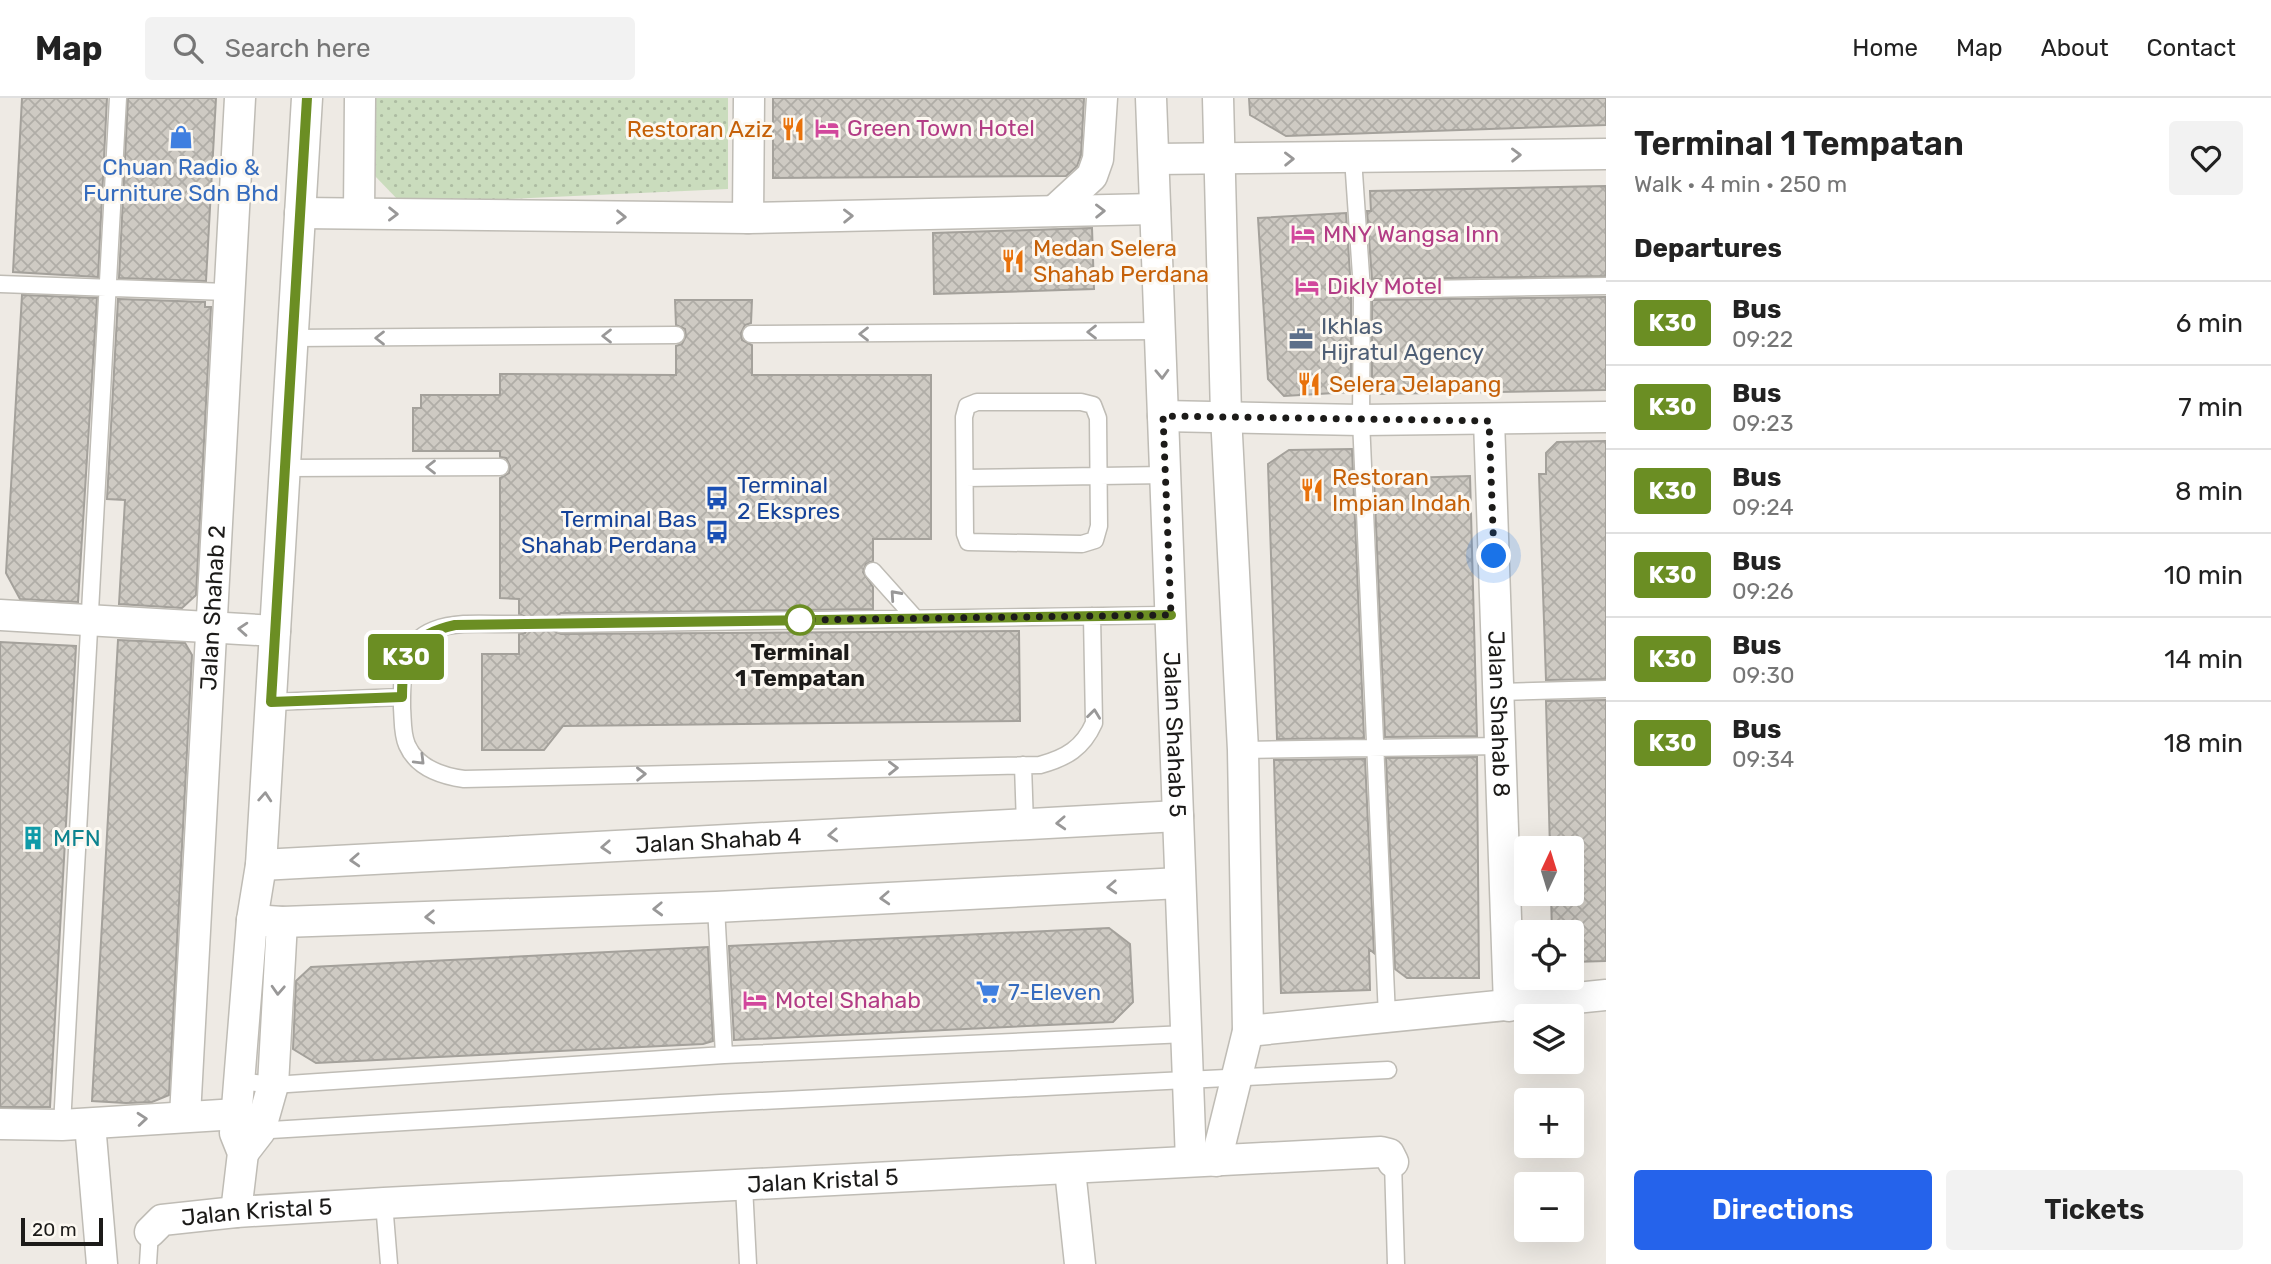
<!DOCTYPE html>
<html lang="en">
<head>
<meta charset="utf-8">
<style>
	:root { --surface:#fff; --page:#f2f2f2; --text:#222; --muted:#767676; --line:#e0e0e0; --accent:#2563eb }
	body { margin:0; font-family:Rubik,sans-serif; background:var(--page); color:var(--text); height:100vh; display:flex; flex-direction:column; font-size:26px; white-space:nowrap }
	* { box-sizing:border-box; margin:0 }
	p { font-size:23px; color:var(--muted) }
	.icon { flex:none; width:38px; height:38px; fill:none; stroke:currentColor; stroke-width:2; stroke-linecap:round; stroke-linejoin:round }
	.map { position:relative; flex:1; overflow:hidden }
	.panel { display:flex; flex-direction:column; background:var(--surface); width:665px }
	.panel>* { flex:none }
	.badge { padding:0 14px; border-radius:5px; font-size:24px; line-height:46px }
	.needle { width:46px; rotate:4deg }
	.tools { position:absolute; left:1514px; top:738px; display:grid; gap:14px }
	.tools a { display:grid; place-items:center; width:70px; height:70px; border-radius:7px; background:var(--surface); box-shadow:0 7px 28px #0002; font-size:35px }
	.scale { position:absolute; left:21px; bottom:18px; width:82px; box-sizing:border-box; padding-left:7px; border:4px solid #1c1b19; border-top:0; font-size:19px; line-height:24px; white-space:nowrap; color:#1c1b19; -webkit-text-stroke:5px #fcf8f1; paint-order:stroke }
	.you { position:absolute; width:35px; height:35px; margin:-18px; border:5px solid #fff; border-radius:50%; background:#1a73e8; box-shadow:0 0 0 10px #1a73e833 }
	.map>.badge { position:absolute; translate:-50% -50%; box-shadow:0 0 0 4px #fff }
	h2 { padding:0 28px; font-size:26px; line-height:63px }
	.round { display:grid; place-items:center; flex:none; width:74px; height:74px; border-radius:7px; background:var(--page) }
	.summary { display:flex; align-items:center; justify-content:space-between; height:119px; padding:0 28px }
	h1 { font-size:33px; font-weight:600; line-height:52px }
	.primary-button { display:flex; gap:14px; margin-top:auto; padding:14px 28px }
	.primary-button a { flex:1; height:80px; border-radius:7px; background:var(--accent); color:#fff; font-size:28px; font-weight:600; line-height:80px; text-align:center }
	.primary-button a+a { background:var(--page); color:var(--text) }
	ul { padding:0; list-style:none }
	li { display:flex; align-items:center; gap:21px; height:84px; padding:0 28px; border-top:2px solid var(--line) }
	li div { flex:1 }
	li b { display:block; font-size:26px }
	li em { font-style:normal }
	li .badge { min-width:77px; font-weight:700; text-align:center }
	header { display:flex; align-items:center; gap:42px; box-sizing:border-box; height:98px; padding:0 35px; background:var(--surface); border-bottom:2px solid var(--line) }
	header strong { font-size:33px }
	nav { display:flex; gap:38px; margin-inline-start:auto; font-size:24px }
	.search { width:490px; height:63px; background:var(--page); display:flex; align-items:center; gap:18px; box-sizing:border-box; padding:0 24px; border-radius:7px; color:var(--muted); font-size:26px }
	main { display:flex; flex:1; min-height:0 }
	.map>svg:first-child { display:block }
</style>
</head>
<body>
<header>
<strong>Map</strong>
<div class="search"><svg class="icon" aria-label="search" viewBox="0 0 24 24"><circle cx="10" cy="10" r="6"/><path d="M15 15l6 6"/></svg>Search here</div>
<nav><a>Home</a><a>Map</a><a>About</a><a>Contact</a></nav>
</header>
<main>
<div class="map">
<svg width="1606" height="1166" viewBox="0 0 1606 1166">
	<defs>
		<pattern id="grass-dots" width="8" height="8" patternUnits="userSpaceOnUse" patternTransform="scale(1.75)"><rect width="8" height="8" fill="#cadcbd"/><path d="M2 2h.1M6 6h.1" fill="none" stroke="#adbca2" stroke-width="1.8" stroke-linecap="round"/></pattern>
		<pattern id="building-cross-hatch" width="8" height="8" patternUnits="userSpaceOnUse" patternTransform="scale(1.75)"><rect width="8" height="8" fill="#cecac3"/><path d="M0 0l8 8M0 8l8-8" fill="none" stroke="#b0ada7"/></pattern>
	</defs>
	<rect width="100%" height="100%" fill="#eeeae4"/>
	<!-- grass -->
	<path fill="url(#grass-dots)" d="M376 0H728V91L402 106 374 77Z"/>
	<!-- building -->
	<path fill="url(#building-cross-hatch)" stroke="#a4a19b" stroke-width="2" d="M22 0H107L98 179 13 174Z
		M128 0H216L206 183 119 180Z
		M773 0H1084L1081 57 1077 68 1066 78 773 80Z
		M1249 0H1606V27L1286 38 1250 17Z
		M1606 88V178L1372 181 1367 113H1371L1370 93Z
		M1346 115 1351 192V294L1284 298 1268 281 1258 120Z
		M1092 130 1094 191 934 196 933 135Z
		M22 197 97 200 78 504 20 501 6 475Z
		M1606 199V292L1377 296V292L1372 293V202Z
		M118 201 205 204V209H211L196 497 182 510 119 506 125 402 107 401Z
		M675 202H752L751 225 745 227 741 235 742 242 752 247V277H931V441H873V463L866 466 863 474 873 489V511L561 515 552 522V532L561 536 1019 533 1020 623 563 628 544 652H482V556H519V536L525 535 529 527 528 520 519 516V501L500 500V380L509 375 510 368 506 360 500 359V353H413V310H421V297H500V276L676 277V248L682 246 686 238 685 231 676 227Z
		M1606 343V581L1546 582 1539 376H1546V355L1557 344Z
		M1352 351 1364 640 1277 641 1268 366 1289 352Z
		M1470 378 1477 638 1385 639 1374 381Z
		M118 542 185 545 192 557 169 997 152 1004 126 1005 92 1003Z
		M0 544 76 548 50 1009H0Z
		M1606 602V863L1572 864V835H1552L1551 796H1572V751H1550L1546 603Z
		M1477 659 1479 880H1407L1395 871 1386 660Z
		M1365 661 1374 855 1369 851 1370 892 1281 895 1274 662Z
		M1109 830 1130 846 1133 904 1113 924 734 942 729 848Z
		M708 849 713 943 703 946 316 965 293 951 296 883 311 869Z"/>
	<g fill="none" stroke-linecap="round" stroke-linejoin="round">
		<!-- service casing -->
		<g stroke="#bfbcb5" stroke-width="19">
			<path id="service" d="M1353 60 1362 192 1361 322 1387 919
				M0 186 227 194
				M1362 192 1606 188
				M751 236 1160 233
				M293 240 676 237
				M977 304H1081L1093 307 1098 320 1099 428 1095 442 1082 446 968 444 965 436 964 319 967 308Z
				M285 370 500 369
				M965 380 1166 377
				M873 473 916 521
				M519 526C493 527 459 522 434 532 400 545 402 580 402 610 403 622 402 636 407 647 417 670 442 678 464 681L1040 667C1066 660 1083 650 1094 625L1092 518
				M561 526 1171 517
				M1499 594 1606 591
				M271 604 402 599
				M1243 652 1501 648
				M1023 667 1025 727
				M716 809 724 957
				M240 983 273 987 724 957 1186 936
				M62 1027 118 0
				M254 1033 720 1005 1388 972
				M1393 1064 1396 1166
				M744 1088 748 1166
				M384 1105 389 1166
				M148 1166 150 1134"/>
		</g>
		<!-- minor casing -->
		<g stroke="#bfbcb5" stroke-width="33">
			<g id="minor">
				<path id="s1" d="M1151 0 1191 1063"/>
				<path d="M1154 61 1606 56"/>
				<path d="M1054 113 1092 78 1098 61 1102 0"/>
				<path d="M300 115 748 120 1155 111"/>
				<path d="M359 115 360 0"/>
				<path d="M748 120 749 0"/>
				<path d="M1163 318 1361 322 1606 319"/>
				<path id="s2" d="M1489 322 1509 908"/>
				<path d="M0 517 275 533"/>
				<path id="s3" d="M261 767 1178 718"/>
				<path d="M252 822 282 824 716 809 1180 785"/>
				<path d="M1248 933 1606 897"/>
				<path id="s4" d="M185 1018 240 0"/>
				<path d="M0 1026 62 1027 237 1016"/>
				<path d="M90 1026 102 1166"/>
				<path d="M243 1055 260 1033 273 987 282 824"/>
				<path d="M1216 1063 1248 933 1243 652 1226 317 1218 0"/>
				<path d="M1070 1072 1080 1166"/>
				<path d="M236 1114 243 1055 235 1035 252 822 261 767 307 0"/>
				<path id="s5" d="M150 1134 162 1122 236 1114 384 1105 1381 1054 1389 1056 1393 1064"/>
			</g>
		</g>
		<!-- service -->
		<use href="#service" stroke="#fff" stroke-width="16"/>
		<!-- minor -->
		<use href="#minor" stroke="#fff" stroke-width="30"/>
	</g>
	<!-- one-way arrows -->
	<defs><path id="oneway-chevron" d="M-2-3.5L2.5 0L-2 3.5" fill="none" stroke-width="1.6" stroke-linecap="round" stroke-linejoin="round" transform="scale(1.75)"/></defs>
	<g stroke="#999898">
		<use href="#oneway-chevron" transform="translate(1516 57) rotate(-1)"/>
		<use href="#oneway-chevron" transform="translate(1289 61) rotate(-1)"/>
		<use href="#oneway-chevron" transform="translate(1100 113) rotate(-1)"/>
		<use href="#oneway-chevron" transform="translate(393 116) rotate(1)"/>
		<use href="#oneway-chevron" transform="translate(848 118) rotate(-1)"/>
		<use href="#oneway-chevron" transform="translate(621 119) rotate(1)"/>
		<use href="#oneway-chevron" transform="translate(1092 234) rotate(180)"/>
		<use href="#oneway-chevron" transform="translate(864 236) rotate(180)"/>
		<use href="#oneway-chevron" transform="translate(607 238) rotate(180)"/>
		<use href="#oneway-chevron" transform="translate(380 240) rotate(180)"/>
		<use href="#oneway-chevron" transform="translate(1162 276) rotate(88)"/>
		<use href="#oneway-chevron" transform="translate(431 369) rotate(180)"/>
		<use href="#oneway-chevron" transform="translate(895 497) rotate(-132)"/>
		<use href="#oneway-chevron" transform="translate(243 531) rotate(-176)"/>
		<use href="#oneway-chevron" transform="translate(1094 616) rotate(-83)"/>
		<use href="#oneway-chevron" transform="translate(420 662) rotate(45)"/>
		<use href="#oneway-chevron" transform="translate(893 670) rotate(-1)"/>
		<use href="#oneway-chevron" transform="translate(641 676) rotate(-1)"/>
		<use href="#oneway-chevron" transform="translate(265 699) rotate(-86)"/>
		<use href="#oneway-chevron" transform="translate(1061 725) rotate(177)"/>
		<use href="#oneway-chevron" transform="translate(833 737) rotate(177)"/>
		<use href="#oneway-chevron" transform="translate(606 749) rotate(177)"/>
		<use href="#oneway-chevron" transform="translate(355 762) rotate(177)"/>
		<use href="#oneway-chevron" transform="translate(1112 789) rotate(177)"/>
		<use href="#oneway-chevron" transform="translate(885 800) rotate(177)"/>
		<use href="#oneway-chevron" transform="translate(658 811) rotate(178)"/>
		<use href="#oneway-chevron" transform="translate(430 819) rotate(178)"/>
		<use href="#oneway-chevron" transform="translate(278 892) rotate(93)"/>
		<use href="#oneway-chevron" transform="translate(142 1021) rotate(-5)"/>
	</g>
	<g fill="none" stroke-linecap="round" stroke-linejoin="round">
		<!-- line casing -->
		<g stroke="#fff" stroke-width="16">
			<path id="line" d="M307 0 271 604 402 599C402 555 410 537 455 527L1171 517"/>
		</g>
		<!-- line -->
		<use href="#line" stroke="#6b8e23" stroke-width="10"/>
		<!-- walk -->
		<path stroke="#1c1b19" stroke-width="7" stroke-dasharray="0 12.6" d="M800 522 1171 517 1163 318 1489 323 1494 458"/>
	</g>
	<!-- icons -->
	<defs>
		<g id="hotel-bare" transform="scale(1.89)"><path d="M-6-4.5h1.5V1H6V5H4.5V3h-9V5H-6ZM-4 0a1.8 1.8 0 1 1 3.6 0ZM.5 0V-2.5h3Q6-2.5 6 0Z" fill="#d1479c" stroke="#fcf8f1" stroke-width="2.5" paint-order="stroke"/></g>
		<g id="restaurant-bare" transform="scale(1.89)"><path d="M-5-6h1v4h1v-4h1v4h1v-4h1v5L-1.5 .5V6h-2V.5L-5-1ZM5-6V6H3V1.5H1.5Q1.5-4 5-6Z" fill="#e8710a" stroke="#fcf8f1" stroke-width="2.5" paint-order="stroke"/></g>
		<g id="shop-bare" transform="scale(1.89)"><path d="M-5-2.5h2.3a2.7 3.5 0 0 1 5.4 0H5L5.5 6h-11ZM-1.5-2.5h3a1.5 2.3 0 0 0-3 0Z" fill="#3f7fe0" stroke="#fcf8f1" stroke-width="2.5" paint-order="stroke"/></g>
		<g id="office-bare" transform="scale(1.89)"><path d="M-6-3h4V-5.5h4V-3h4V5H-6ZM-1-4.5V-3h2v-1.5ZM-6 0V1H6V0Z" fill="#5c6f8a" stroke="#fcf8f1" stroke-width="2.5" paint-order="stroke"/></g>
		<g id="bus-bare" transform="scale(1.89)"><path d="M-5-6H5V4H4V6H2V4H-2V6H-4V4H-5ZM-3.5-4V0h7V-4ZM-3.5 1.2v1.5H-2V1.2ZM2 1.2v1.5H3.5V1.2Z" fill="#1a4fb4" stroke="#fcf8f1" stroke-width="2.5" paint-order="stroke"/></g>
		<g id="building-bare" transform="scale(1.89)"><path d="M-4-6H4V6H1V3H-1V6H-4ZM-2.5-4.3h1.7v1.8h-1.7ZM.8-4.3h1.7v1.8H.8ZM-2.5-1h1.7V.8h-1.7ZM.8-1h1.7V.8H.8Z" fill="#0f9aa8" stroke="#fcf8f1" stroke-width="2.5" paint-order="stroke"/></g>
		<g id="supermarket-bare" transform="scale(1.89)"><path d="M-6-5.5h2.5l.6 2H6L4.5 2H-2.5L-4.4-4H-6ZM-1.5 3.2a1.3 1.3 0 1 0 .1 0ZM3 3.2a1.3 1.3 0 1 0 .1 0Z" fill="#3f7fe0" stroke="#fcf8f1" stroke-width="2.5" paint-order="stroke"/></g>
	</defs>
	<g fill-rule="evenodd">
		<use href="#hotel-bare" x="827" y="30"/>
		<use href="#restaurant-bare" x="793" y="31"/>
		<use href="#shop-bare" x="181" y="39"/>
		<use href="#hotel-bare" x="1303" y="136"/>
		<use href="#restaurant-bare" x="1013" y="163"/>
		<use href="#hotel-bare" x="1307" y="188"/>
		<use href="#office-bare" x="1301" y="241"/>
		<use href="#restaurant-bare" x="1309" y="286"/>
		<use href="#restaurant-bare" x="1312" y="392"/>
		<use href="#bus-bare" x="717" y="400"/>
		<use href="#bus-bare" x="717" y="434"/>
		<use href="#building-bare" x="33" y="740"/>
		<use href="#supermarket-bare" x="988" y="894"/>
		<use href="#hotel-bare" x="755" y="902"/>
	</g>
	<!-- markers -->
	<circle fill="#fff" stroke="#6b8e23" stroke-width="3.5" cx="800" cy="522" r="14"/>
	<g text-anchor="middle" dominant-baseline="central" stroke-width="6" stroke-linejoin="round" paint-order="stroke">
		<!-- hotel labels -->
		<g font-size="23" fill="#b23c85" stroke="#fcf8f1" text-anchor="start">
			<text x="847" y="30">Green Town Hotel</text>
			<text x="1323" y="136">MNY Wangsa Inn</text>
			<text x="1327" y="188">Dikly Motel</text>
			<text x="775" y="902">Motel Shahab</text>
		</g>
		<!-- food labels -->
		<g font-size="23" fill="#c56008" stroke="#fcf8f1" text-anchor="start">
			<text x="773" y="31" text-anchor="end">Restoran Aziz</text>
			<text x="1033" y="150">Medan Selera<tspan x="1033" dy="26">Shahab Perdana</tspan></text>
			<text x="1329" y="286">Selera Jelapang</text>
			<text x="1332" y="379">Restoran<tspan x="1332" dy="26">Impian Indah</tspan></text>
		</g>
		<!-- shop labels -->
		<g font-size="23" fill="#366cbe" stroke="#fcf8f1">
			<text x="181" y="69">Chuan Radio &amp;<tspan x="181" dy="26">Furniture Sdn Bhd</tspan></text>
			<text x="1008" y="894" text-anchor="start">7-Eleven</text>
		</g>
		<!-- service labels -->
		<g font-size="23" fill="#4e5e75" stroke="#fcf8f1" text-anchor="start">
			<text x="1321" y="228">Ikhlas<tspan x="1321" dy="26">Hijratul Agency</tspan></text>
		</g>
		<!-- transit labels -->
		<g font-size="23" fill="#164399" stroke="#fcf8f1" text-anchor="start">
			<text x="737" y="387">Terminal<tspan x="737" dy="26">2 Ekspres</tspan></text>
			<text x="697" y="421" text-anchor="end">Terminal Bas<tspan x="697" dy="26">Shahab Perdana</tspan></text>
		</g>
		<!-- street labels -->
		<g font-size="23" fill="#1c1b19" stroke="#fcf8f1">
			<text stroke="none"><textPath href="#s4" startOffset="509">Jalan Shahab 2</textPath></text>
			<text stroke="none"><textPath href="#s2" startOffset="294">Jalan Shahab 8</textPath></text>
			<text stroke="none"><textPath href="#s1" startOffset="637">Jalan Shahab 5</textPath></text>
			<text stroke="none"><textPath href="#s3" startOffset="458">Jalan Shahab 4</textPath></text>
			<text stroke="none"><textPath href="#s5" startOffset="679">Jalan Kristal 5</textPath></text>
			<text stroke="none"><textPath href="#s5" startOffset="112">Jalan Kristal 5</textPath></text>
		</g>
		<!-- stop labels -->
		<g font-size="23" font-weight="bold" fill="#1c1b19" stroke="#fcf8f1">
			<text x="800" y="554">Terminal<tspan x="800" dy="26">1 Tempatan</tspan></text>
		</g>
		<!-- culture labels -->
		<g font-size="23" fill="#0d838f" stroke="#fcf8f1" text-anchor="start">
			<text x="53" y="740">MFN</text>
		</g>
	</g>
</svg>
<div class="tools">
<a><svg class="needle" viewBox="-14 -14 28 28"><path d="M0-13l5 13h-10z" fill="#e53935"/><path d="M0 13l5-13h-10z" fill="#767676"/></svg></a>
<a><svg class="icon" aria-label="locate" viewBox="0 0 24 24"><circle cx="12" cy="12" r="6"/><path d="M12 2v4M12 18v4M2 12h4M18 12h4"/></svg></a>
<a><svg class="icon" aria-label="layers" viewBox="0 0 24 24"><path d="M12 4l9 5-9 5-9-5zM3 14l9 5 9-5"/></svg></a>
<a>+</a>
<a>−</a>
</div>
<div class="scale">20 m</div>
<div class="you" style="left:1494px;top:458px"></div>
<b class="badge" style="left:406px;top:559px;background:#6b8e23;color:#fff">K30</b>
</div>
<section class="panel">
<div class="summary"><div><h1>Terminal 1 Tempatan</h1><p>Walk · 4 min · 250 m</p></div><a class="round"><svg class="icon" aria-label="heart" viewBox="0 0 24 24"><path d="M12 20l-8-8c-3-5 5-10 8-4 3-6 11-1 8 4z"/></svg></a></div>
<h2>Departures</h2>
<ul>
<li><span class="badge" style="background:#6b8e23;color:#fff">K30</span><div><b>Bus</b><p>09:22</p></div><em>6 min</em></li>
<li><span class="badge" style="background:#6b8e23;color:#fff">K30</span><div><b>Bus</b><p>09:23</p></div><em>7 min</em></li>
<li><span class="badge" style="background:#6b8e23;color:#fff">K30</span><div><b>Bus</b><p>09:24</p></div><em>8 min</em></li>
<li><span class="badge" style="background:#6b8e23;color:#fff">K30</span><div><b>Bus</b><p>09:26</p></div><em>10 min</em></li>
<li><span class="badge" style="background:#6b8e23;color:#fff">K30</span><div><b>Bus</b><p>09:30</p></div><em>14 min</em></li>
<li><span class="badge" style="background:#6b8e23;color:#fff">K30</span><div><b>Bus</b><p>09:34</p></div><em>18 min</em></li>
</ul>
<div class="primary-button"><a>Directions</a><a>Tickets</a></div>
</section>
</main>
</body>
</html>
